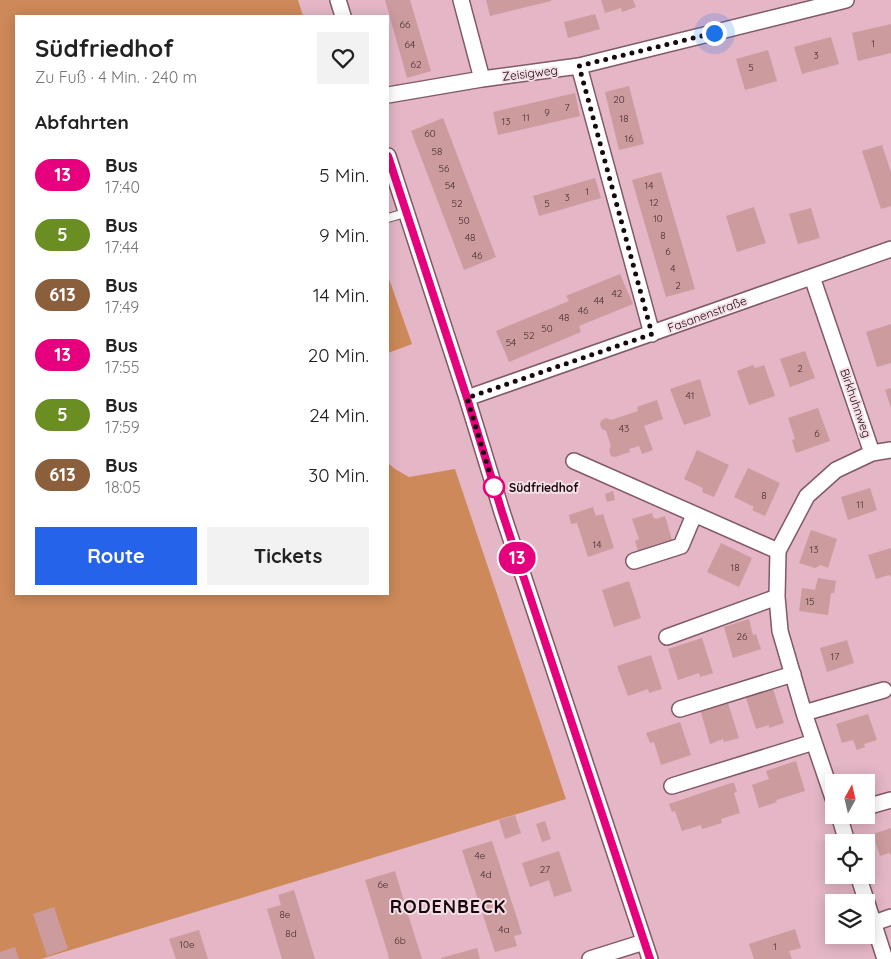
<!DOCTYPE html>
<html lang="de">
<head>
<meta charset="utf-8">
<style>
	:root { --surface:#fff; --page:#f2f2f2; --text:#222; --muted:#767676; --accent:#2563eb }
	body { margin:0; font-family:Quicksand,sans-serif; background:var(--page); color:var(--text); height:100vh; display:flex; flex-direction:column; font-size:19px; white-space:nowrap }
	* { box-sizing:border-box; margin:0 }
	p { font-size:16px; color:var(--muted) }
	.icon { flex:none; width:28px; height:28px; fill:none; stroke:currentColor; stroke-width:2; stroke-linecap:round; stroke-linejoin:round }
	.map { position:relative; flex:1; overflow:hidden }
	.details { position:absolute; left:15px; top:15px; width:374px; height:580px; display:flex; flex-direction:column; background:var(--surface); border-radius:0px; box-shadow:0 2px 12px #0003 }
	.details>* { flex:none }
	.badge { padding:0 10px; border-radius:16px; font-size:18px; line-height:32px }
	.needle { width:32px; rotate:8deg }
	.tools { position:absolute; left:825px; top:774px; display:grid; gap:10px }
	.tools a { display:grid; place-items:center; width:50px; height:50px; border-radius:0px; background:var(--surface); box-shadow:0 2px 12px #0003; font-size:25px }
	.you { position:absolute; width:25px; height:25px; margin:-12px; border:4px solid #fff; border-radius:50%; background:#1a73e8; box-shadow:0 0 0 8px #1a73e833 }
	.map>.badge { position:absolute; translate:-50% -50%; box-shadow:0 0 0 2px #fff }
	h2 { padding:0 20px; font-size:19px; line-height:45px }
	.round { display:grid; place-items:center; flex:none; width:52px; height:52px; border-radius:0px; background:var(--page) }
	.summary { display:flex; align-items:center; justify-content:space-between; height:85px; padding:0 20px }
	h1 { font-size:24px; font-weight:700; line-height:38px }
	.button { display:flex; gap:10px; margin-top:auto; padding:10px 20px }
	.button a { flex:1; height:58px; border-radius:0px; background:var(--accent); color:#fff; font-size:20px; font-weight:700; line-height:58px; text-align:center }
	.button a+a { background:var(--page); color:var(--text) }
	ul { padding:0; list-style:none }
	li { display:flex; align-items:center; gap:15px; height:60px; padding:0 20px }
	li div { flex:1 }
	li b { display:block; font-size:19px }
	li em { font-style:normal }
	li .badge { min-width:55px; font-weight:700; text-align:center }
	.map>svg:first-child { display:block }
</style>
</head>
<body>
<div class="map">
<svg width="891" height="959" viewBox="0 0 891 959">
	<rect width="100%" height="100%" fill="#e4b6c6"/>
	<!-- green -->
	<path fill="#cd8959" d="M0 0H298L303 16H16V594H388V463L395 469 409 477 455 469 566 799 41 959H0Z
		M388 276 412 344 388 353Z"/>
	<!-- building -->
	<path fill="#cb9b9e" d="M385 0H410L431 71 407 78Z
		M486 0H551V1L490 16Z
		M601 0H633L636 7 622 12 621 8 605 13Z
		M595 14 600 29 568 38 564 22Z
		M891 24V53L858 61 852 33Z
		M831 37 839 64 802 74 794 47Z
		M768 50 777 81 745 90 736 59Z
		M629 86 644 144 619 150 605 92Z
		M575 93 580 116 498 135 493 112Z
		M443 118 496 257 464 270 411 131Z
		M882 145 891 172V206L881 209 862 151Z
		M661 172 695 289 666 297 632 180Z
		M595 178 601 198 539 216 533 196Z
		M754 207 766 243 737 252 726 216Z
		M811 208 820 238 798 244 789 214Z
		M620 274 633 304 579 326 581 332 509 362 496 331 569 301 566 296Z
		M891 324V363L877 367 866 332Z
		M805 351 815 378 790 387 780 359Z
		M753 365 755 368 764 365 775 396 749 405 737 371Z
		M700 379 711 416 684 425 670 389Z
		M891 388V408L885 390Z
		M657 400 663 419 644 426 653 450 642 454 639 446 629 449 630 452 615 457 611 456 609 450 611 446 606 431 601 428 600 423 602 420 607 418 611 420 638 411 637 407Z
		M818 408 830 441 796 453 792 440 795 439 788 418Z
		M697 450 729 465 714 497 702 492 703 488 684 479Z
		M748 468 780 483 765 516 752 510 754 507 734 497Z
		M870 488 877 510 848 520 841 497Z
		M613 491 615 500 607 502 605 494Z
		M593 507 596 516 603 514 614 548 588 557 577 523 571 524 569 515Z
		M652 513 653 517 656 519 665 516 673 543 639 554 635 541 639 539 632 519Z
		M811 530 837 539 828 568 821 565 815 568 799 563Z
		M721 543 752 558 739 587 707 572Z
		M891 548V577L889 575 876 579 868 555Z
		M818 578 836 581 834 593H831L828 615 799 611 802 588 815 590Z
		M629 581 641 618 614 627 602 590Z
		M749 619 753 635 756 634 761 649 733 658 724 627Z
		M702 638 713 673 700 677 699 673 678 680 668 649Z
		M847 640 854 663 827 672 820 648Z
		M651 655 662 689 649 693 648 689 628 696 617 666Z
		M772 686 784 723 769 728V725L756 729 745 695Z
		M727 700 739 738 724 742 723 739 710 744 700 709Z
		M868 714 877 740 864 744 865 747 857 750 853 740 842 743 836 724Z
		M680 722 691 755 661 765 654 742 650 743 646 733Z
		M796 761 805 791 776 800 777 802 759 808 752 785 769 779 766 771Z
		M731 783H734L737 792 734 793 740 813 721 819 722 823 702 829 701 825 682 831 675 811 672 812 669 804Z
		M515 815 521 833 505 839 499 820Z
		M545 821 551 839 542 842 536 824Z
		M891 828V855L889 853 880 856 873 834Z
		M492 841 522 934 514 936 517 946 495 952 462 850Z
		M559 851 572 891 554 897 549 880 530 887 522 863Z
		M395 871 406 908 422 959H389L388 954 365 880Z
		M294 890 297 900 315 959H282L267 909 281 905 278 895Z
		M54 907 68 949 47 956 33 914Z
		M795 929 801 948 789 951 792 959H754L749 944Z
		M199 930 208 959H176L169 939Z
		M15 947 19 959H0V952Z
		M477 948 480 959H441V958Z"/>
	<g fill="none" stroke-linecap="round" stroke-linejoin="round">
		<!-- lane casing -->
		<g stroke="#815968" stroke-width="10">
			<path id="lane" d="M388 218 405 213"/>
		</g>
		<!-- street casing -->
		<g stroke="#815968" stroke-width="18">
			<path id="street" d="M338 0 343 16
				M461 0 482 79
				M579 66 652 334
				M388 95 482 79 579 66 846 0
				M388 156 467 398 502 512 650 959
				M812 277 872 453
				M467 398 891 249
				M574 461 778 551
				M634 561 681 546 694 515
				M667 637 777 597
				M680 709 793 674
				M804 713 884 690
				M672 786 814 742
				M834 801 804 713 780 631 777 597 778 551 807 496 836 470 872 453 891 450
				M866 807 891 800
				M839 815 847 842
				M858 875 885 959
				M874 923 891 917
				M590 959 644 942"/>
		</g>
		<!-- lane -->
		<use href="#lane" stroke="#fff" stroke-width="8"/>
		<!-- street -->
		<use href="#street" stroke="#fff" stroke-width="15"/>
	</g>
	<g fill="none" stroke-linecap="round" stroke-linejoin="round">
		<!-- line casing -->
		<g stroke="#fff" stroke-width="11">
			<path id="line" d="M388 156 467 398 502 512 650 959"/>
		</g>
		<!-- line -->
		<use href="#line" stroke="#e6007e" stroke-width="8"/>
		<!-- walk -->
		<path stroke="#17080e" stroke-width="5" stroke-dasharray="0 9" d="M494 487 467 398 652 334 579 66 714 33"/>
	</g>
	<!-- markers -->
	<circle fill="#fff" stroke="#e6007e" stroke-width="2.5" cx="494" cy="487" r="10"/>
	<g text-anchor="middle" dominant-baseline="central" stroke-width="4" stroke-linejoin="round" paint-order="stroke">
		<!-- number labels -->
		<g font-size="10" fill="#442d32">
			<text x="405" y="24">66</text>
			<text x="873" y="43">1</text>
			<text x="410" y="44">64</text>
			<text x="816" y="55">3</text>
			<text x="416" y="64">62</text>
			<text x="751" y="67">5</text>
			<text x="619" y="99">20</text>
			<text x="567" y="107">7</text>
			<text x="547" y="112">9</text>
			<text x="526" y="117">11</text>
			<text x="624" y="118">18</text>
			<text x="506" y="121">13</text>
			<text x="430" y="133">60</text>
			<text x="629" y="138">16</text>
			<text x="437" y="151">58</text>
			<text x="444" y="168">56</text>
			<text x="450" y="185">54</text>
			<text x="649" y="185">14</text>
			<text x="587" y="191">1</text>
			<text x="567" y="197">3</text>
			<text x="654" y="202">12</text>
			<text x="457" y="203">52</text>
			<text x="547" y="203">5</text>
			<text x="658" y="218">10</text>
			<text x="464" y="220">50</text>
			<text x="663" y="235">8</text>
			<text x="470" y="237">48</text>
			<text x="668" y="251">6</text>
			<text x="477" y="255">46</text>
			<text x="673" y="268">4</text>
			<text x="678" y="285">2</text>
			<text x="617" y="293">42</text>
			<text x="599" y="300">44</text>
			<text x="583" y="310">46</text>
			<text x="564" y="317">48</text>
			<text x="547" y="328">50</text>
			<text x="529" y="335">52</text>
			<text x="511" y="342">54</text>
			<text x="800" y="368">2</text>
			<text x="690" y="395">41</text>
			<text x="624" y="428">43</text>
			<text x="817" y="433">6</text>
			<text x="764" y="495">8</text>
			<text x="860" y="504">11</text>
			<text x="597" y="544">14</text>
			<text x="814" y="549">13</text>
			<text x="735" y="567">18</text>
			<text x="810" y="601">15</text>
			<text x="742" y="636">26</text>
			<text x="835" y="656">17</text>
			<text x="480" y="855">4e</text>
			<text x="545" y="869">27</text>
			<text x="486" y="874">4d</text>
			<text x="383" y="884">6e</text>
			<text x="285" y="914">8e</text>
			<text x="504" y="929">4a</text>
			<text x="291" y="933">8d</text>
			<text x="400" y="940">6b</text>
			<text x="187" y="944">10e</text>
			<text x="775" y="946">1</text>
		</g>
		<!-- street labels -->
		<g font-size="12" fill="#17080e" stroke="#f6dee6">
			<text transform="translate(530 73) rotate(-7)">Zeisigweg</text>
			<text transform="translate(707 314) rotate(-20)">Fasanenstraße</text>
			<text transform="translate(856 403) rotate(71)">Birkhuhnweg</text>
		</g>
		<!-- stop labels -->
		<g font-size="12" font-weight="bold" fill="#17080e" stroke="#f6dee6" text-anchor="start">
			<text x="509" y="487">Südfriedhof</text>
		</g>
		<!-- district labels -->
		<g font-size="18" font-weight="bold" letter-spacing="1" fill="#17080e" stroke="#f6dee6">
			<text x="448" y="906">RODENBECK</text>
		</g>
	</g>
</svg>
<div class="tools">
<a><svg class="needle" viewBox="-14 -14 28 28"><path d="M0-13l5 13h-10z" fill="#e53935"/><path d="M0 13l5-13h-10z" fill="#767676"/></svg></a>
<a><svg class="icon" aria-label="locate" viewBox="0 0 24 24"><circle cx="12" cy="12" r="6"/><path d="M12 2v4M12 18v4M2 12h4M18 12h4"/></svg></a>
<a><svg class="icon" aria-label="layers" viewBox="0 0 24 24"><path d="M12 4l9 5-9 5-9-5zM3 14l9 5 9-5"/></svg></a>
</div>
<div class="you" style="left:714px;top:33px"></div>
<b class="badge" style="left:517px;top:558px;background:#e6007e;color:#fff">13</b>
<section class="details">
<div class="summary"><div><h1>Südfriedhof</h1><p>Zu Fuß · 4 Min. · 240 m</p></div><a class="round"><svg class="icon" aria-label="heart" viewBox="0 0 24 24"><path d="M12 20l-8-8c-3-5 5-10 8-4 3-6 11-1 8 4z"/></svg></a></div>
<h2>Abfahrten</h2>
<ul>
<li><span class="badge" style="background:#e6007e;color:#fff">13</span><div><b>Bus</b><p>17:40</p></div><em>5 Min.</em></li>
<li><span class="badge" style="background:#6b8e23;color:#fff">5</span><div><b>Bus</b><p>17:44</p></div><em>9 Min.</em></li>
<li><span class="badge" style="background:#8b5e3c;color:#fff">613</span><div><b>Bus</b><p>17:49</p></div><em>14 Min.</em></li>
<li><span class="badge" style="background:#e6007e;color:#fff">13</span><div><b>Bus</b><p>17:55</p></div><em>20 Min.</em></li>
<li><span class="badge" style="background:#6b8e23;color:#fff">5</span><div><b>Bus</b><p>17:59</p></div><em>24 Min.</em></li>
<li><span class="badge" style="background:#8b5e3c;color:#fff">613</span><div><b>Bus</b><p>18:05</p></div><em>30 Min.</em></li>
</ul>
<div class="button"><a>Route</a><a>Tickets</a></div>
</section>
</div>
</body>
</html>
